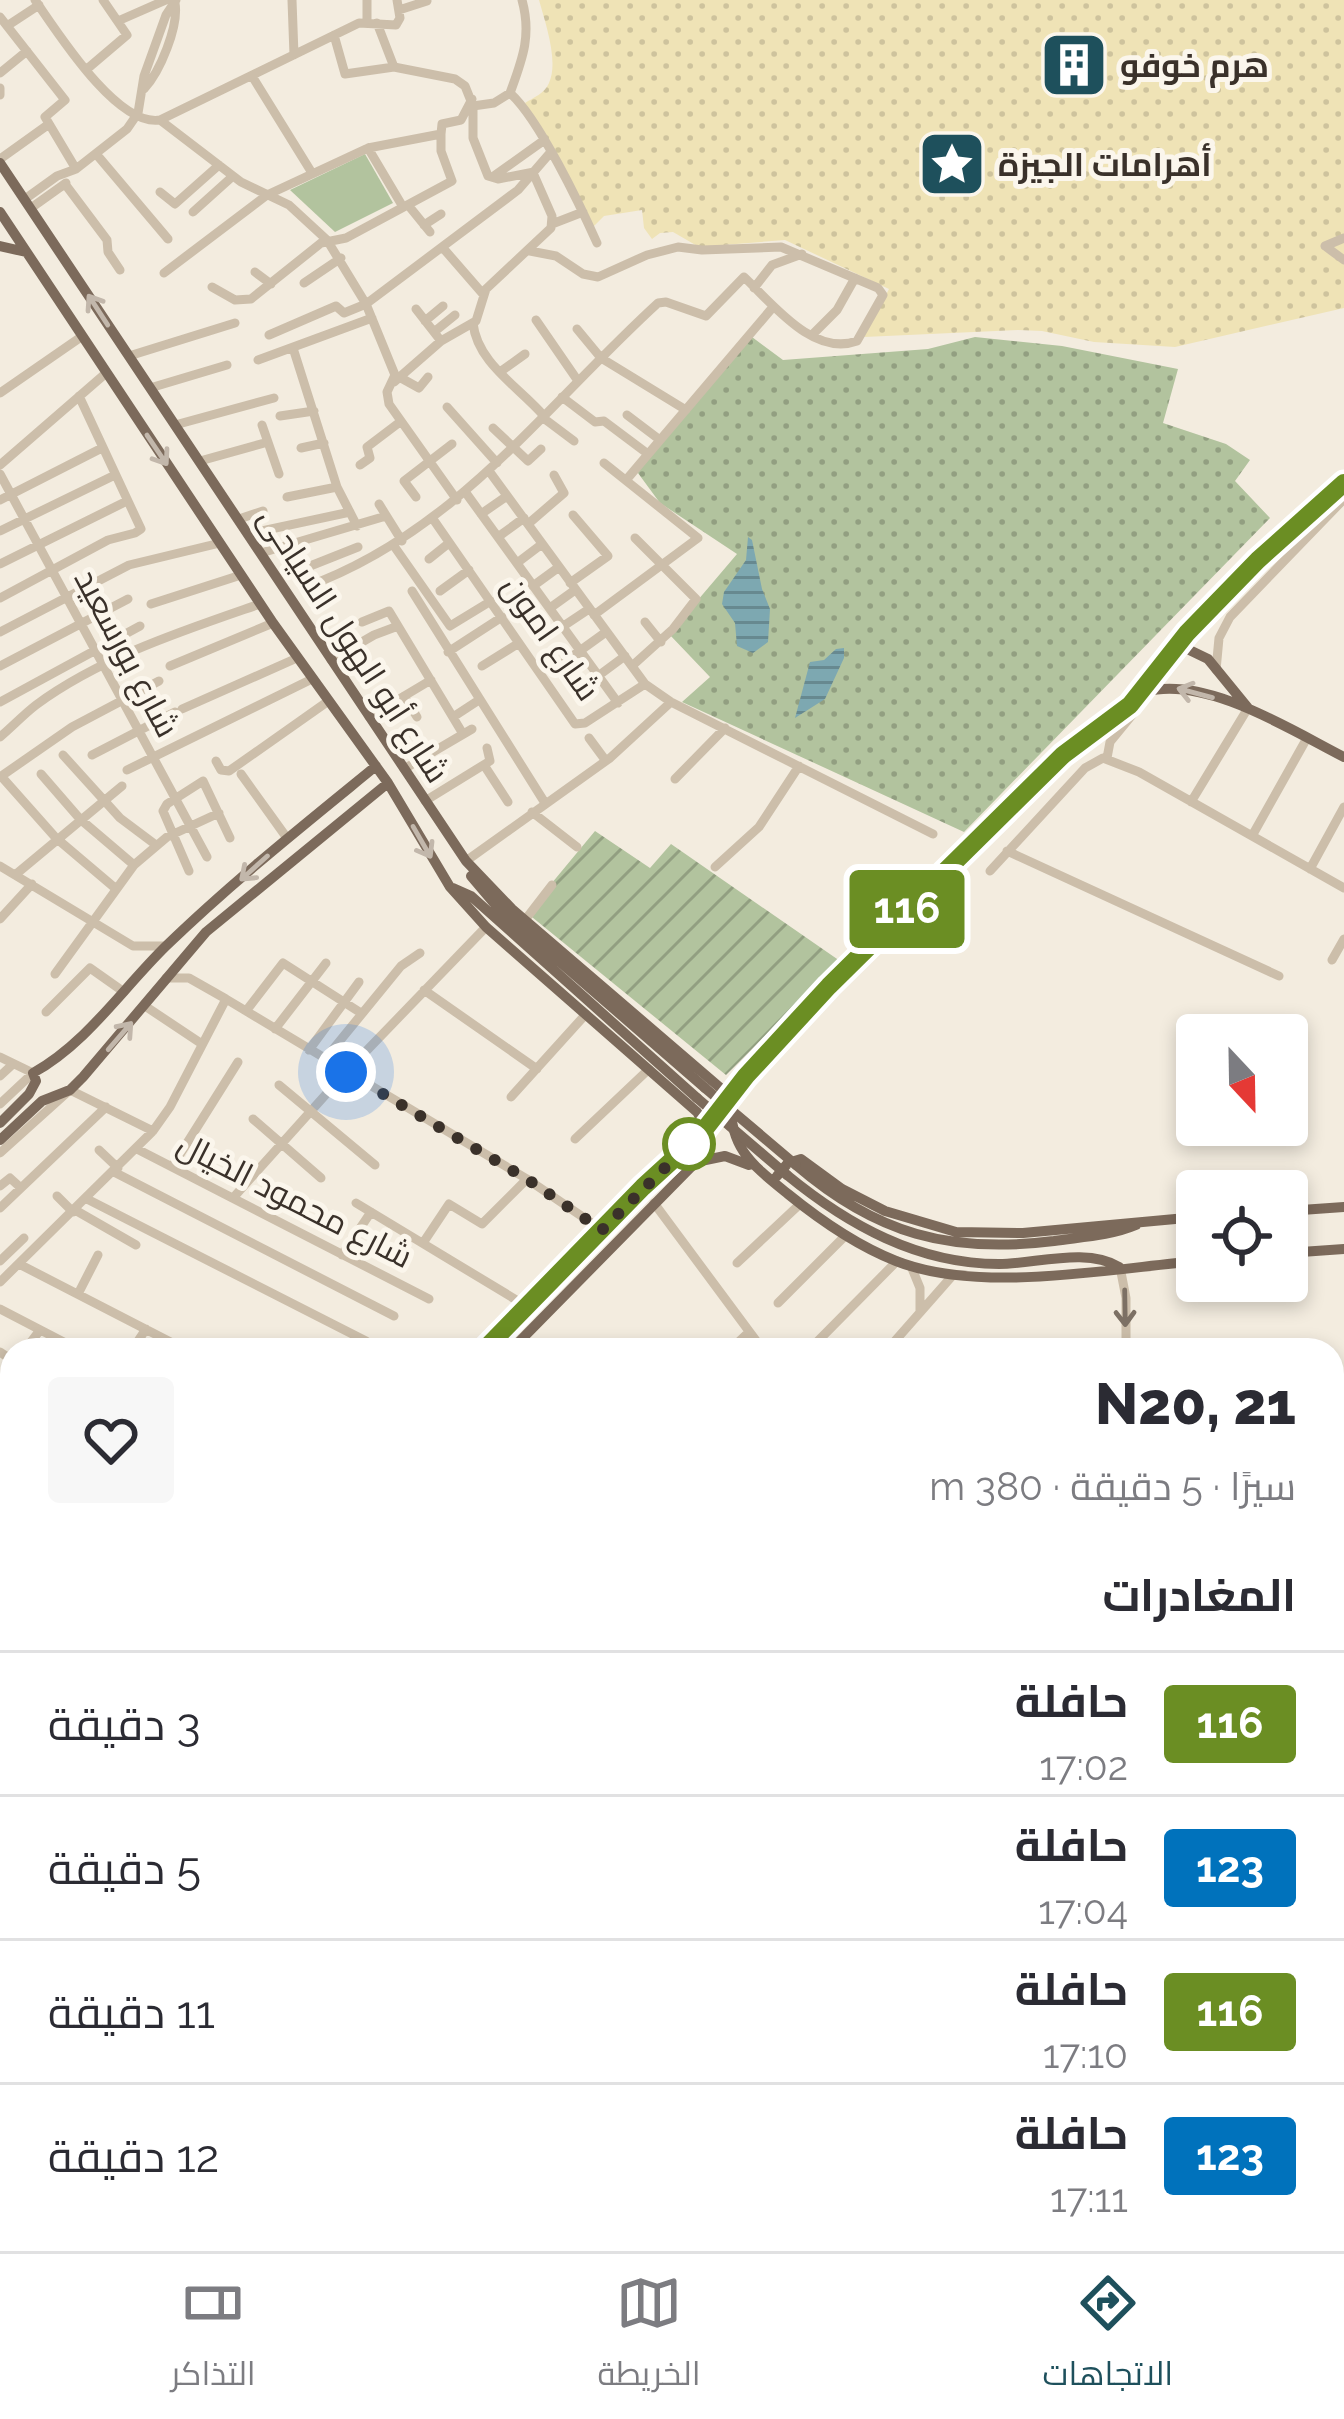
<!DOCTYPE html>
<html lang="ar">
<head>
<meta charset="utf-8">
<style>
	:root { --surface:#fff; --page:#f7f7f7; --text:#2b2b33; --muted:#7c7c81; --line:#e1e1e2; --accent:#1e505c }
	body { margin:0; font-family:Raleway,Cairo,sans-serif; background:var(--page); color:var(--text); direction:rtl; height:100vh; display:flex; flex-direction:column; font-size:45px; white-space:nowrap }
	* { box-sizing:border-box; margin:0 }
	p { font-size:39px; color:var(--muted) }
	.icon { flex:none; width:66px; height:66px; fill:none; stroke:currentColor; stroke-width:2; stroke-linecap:round; stroke-linejoin:round }
	.map { position:relative; flex:1; overflow:hidden; direction:ltr }
	.side { position:absolute; left:0px; top:1338px; width:1344px; height:915px; display:flex; flex-direction:column; background:var(--surface); border-radius:36px 36px 0 0; box-shadow:0 6px 18px #0003; direction:rtl }
	.side>* { flex:none }
	.badge { padding:0 24px; border-radius:9px; font-size:42px; line-height:78px }
	.needle { width:78px; rotate:158deg }
	.buttons { position:absolute; left:1176px; top:1014px; display:grid; gap:24px }
	.buttons a { display:grid; place-items:center; width:132px; height:132px; border-radius:12px; background:var(--surface); box-shadow:0 6px 18px #0003; font-size:60px }
	.you { position:absolute; width:60px; height:60px; margin:-30px; border:9px solid #fff; border-radius:50%; background:#1a73e8; box-shadow:0 0 0 18px #1a73e833 }
	.map>.badge { position:absolute; translate:-50% -50%; box-shadow:0 0 0 6px #fff }
	h2 { padding:0 48px; font-size:45px; line-height:108px }
	.round { display:grid; place-items:center; flex:none; width:126px; height:126px; border-radius:12px; background:var(--page) }
	.headline { display:flex; align-items:center; justify-content:space-between; height:204px; padding:0 48px }
	h1 { font-size:57px; font-weight:800; line-height:90px }
	ul { padding:0; list-style:none }
	li { display:flex; align-items:center; gap:36px; height:144px; padding:0 48px; border-top:3px solid var(--line) }
	li div { flex:1 }
	li b { display:block; font-size:45px }
	li em { font-style:normal }
	li .badge { min-width:132px; font-weight:700; text-align:center }
	.tabs { display:flex; justify-content:space-around; align-items:center; height:168px; border-top:3px solid var(--line); background:var(--surface); font-size:33px; color:var(--muted) }
	.tabs a { display:grid; justify-items:center; gap:6px }
	.tabs .on { color:var(--accent) }
	.map>svg:first-child { display:block }
</style>
</head>
<body>
<div class="map">
<svg width="1344" height="2251" viewBox="0 0 1344 2251">
	<defs>
		<pattern id="grass-dots" width="8" height="8" patternUnits="userSpaceOnUse" patternTransform="scale(3)"><rect width="8" height="8" fill="#b2c39e"/><path d="M2 2h.1M6 6h.1" fill="none" stroke="#929f81" stroke-width="1.8" stroke-linecap="round"/></pattern>
		<pattern id="sand-dots" width="8" height="8" patternUnits="userSpaceOnUse" patternTransform="scale(3)"><rect width="8" height="8" fill="#efe3b6"/><path d="M2 2h.1M6 6h.1" fill="none" stroke="#cec39d" stroke-width="1.8" stroke-linecap="round"/></pattern>
		<pattern id="garden-furrows" width="10" height="10" patternUnits="userSpaceOnUse" patternTransform="scale(3)"><rect width="10" height="10" fill="#b2c39e"/><path d="M-1 1l2-2M0 10L10 0M9 11l2-2" fill="none" stroke="#929f81"/></pattern>
		<pattern id="water-rules" width="6" height="5" patternUnits="userSpaceOnUse" patternTransform="scale(3)"><rect width="6" height="5" fill="#7da8b1"/><path d="M0 2.5h6" fill="none" stroke="#678990"/></pattern>
	</defs>
	<rect width="100%" height="100%" fill="#f3ecdf"/>
	<!-- grass -->
	<path fill="url(#grass-dots)" d="M752 337 783 360 928 349 975 337 1062 346 1178 369 1163 423 1226 444 1250 460 1235 481 1270 518 964 832 682 702 710 677 669 634 737 554 660 503 635 469Z"/>
	<!-- sand -->
	<path fill="url(#sand-dots)" d="M539 0H1344V308L1175 347 1094 342 1042 331 1018 330 864 337 889 289 785 240 699 247 673 232 660 233 652 239 644 228 642 210 604 216 593 227 525 103C533 98 545 93 549 83 559 61 545 22 539 0Z"/>
	<!-- park -->
	<path fill="#b2c39e" d="M365 154 393 203 335 232 290 190Z"/>
	<!-- garden -->
	<path fill="url(#garden-furrows)" d="M595 831 650 868 671 844 840 961 726 1075 527 913Z"/>
	<!-- water -->
	<path fill="url(#water-rules)" d="M748 537 752 540 762 589 770 609 768 642 753 653 737 646 735 623 722 604 724 592 746 560Z
		M844 648V658L825 699 795 718 810 662 824 660 836 649Z"/>
	<g fill="none" stroke-linecap="round" stroke-linejoin="round">
		<!-- minor -->
		<path stroke="#ccbeaa" stroke-width="9" d="M35 0C58 33 117 127 160 120L241 182 289 205 327 240 366 304 395 375 387 392 389 404 457 500
			M292 0 294 55
			M367 0V21
			M522 0C532 36 522 60 510 93 539 119 580 205 597 243
			M399 10 427 1
			M0 17 65 100 45 117 76 169
			M118 21 166 0
			M377 23 394 67 455 79 465 86 473 106V138L488 176 498 179 534 172
			M7 26 39 5
			M334 35 345 74 394 67
			M87 69 127 35 103 0
			M0 73 27 51
			M252 76 312 173
			M0 88V95
			M144 89C160 72 179 26 175 3
			M473 106 494 103 510 93
			M160 120 359 23 396 25 400 18 397 0
			M441 134 442 124 461 120 472 99
			M97 155 168 239
			M0 159 49 124
			M494 176 543 141
			M65 184 107 240 108 252 120 270
			M160 192 175 204 219 165
			M25 199 57 176 76 169 127 129 138 113 144 76 166 15 176 0
			M408 205 430 232
			M31 208 66 183
			M193 212 233 176
			M552 224 583 212
			M424 225 441 214
			M1325 246 1344 260
			M1325 246 1344 238
			M443 248 483 294
			M255 272 271 284
			M164 273 267 195 368 148 403 207
			M304 283 341 258
			M212 287 235 300 251 299 321 243 346 238 452 181 441 151V134L368 148
			M754 288 772 265 802 254
			M416 309 441 341
			M536 320 578 381
			M425 321 443 306
			M473 323C477 363 519 387 544 416
			M577 329 601 358 686 410
			M434 332 455 315
			M269 335 336 306 344 313 366 304 518 190 550 153
			M812 335 837 310 855 278
			M293 348 337 487 357 526
			M129 356 235 323
			M258 360 372 318
			M500 372 525 354
			M401 378 419 388 428 377
			M394 382 441 341 476 321 486 289 551 228 552 216 534 175
			M150 388 227 365
			M0 393 81 337
			M79 396 141 529 135 533
			M562 397 595 422 604 421 648 454
			M447 407 497 463
			M627 415 660 440
			M280 416 314 411
			M542 417 574 441
			M175 425 274 398
			M262 425 279 474
			M493 428 528 461 541 449
			M301 448 324 443
			M200 461 268 442
			M0 465 105 374
			M360 465 370 458 367 447 400 422
			M489 471 645 684 671 702 933 834
			M0 474 207 857
			M627 479 773 307
			M466 493 618 703
			M287 497 337 487
			M416 497 404 481 452 444
			M0 500 102 448
			M379 504 402 541
			M481 514 507 496
			M239 519 263 511
			M433 519 575 724 585 723 645 684
			M528 524 564 493 554 475
			M0 531 115 475
			M248 534 350 512
			M498 537 524 518
			M394 546 450 626 491 601
			M261 553 386 516
			M429 559 449 543
			M517 563 542 544
			M0 564 127 501
			M295 572 358 547
			M570 583 608 556 573 515
			M533 586 559 567
			M303 588C455 534 543 408 658 303L666 302 706 316 744 277C772 303 813 357 857 341L883 295 878 288 781 247 702 250 678 247 647 255 598 277 583 274 556 256 530 251
			M412 591 545 803
			M440 591 469 570
			M0 598 108 540 135 533
			M151 604 241 575
			M550 608 575 590
			M594 615 698 538 604 463
			M362 622 389 611 463 734
			M645 622 661 642
			M562 627 589 609
			M0 632 129 565 220 543
			M1177 644 1258 560 1344 483
			M448 652 502 617
			M331 660 374 635 398 626
			M563 663 606 632
			M0 666 128 599
			M170 666 273 623
			M482 666 519 643
			M632 666 673 629 696 599 635 538
			M1216 670 1219 638 1230 617 1344 499
			M598 676 625 656
			M404 696 417 717
			M0 702 140 626
			M182 709 297 658
			M369 717 431 680
			M453 717 479 700
			M0 737C12 727 23 715 36 705 101 657 185 630 260 604
			M589 738 606 761
			M63 755 120 818 156 845
			M92 755 175 712
			M1107 758 1110 742 1133 714 1130 705
			M216 761 221 770 229 771 327 702
			M484 765 508 802
			M404 769 472 729
			M127 770 312 679
			M41 774 80 819 134 865
			M241 774 287 838
			M1 776 56 838 115 888
			M0 777 72 727 159 681
			M675 779 725 728
			M425 801 490 761 487 748
			M1191 802 1248 708
			M532 812 577 847
			M1252 836 1307 738
			M1007 851 1279 976
			M466 861 610 758 671 702
			M0 866 133 946H164
			M715 867 759 827 799 766
			M1310 869 1344 807
			M189 871 163 811 167 804 203 781 230 838
			M990 871 1085 768 1103 758 1139 772 1344 888
			M15 875 122 786
			M0 919 32 884
			M525 920 552 885
			M1332 960 1344 939
			M55 974 134 865 167 837 219 813
			M166 978H189L226 999 527 1179 602 1230
			M424 990 537 1069
			M145 1006 202 1044
			M246 1011 283 963 361 1013
			M46 1012 90 968 124 992
			M275 1029 326 963
			M309 1050 359 982
			M0 1057 33 1073 0 1104
			M325 1059 401 966 420 953
			M0 1076 13 1064
			M279 1085 375 1165
			M511 1097 586 1014
			M253 1119 321 1178
			M575 1139 649 1069
			M137 1149 429 1299
			M99 1150 118 1168
			M0 1153 70 1090 153 1131
			M172 1167 238 1062
			M114 1172 394 1316
			M0 1186 10 1178 21 1188
			M57 1196 73 1212
			M233 1198 346 1072 486 927
			M87 1199 366 1341
			M356 1203 528 1307
			M654 1203 763 1350
			M0 1208 106 1107
			M75 1210 136 1245
			M423 1243 449 1204 482 1224 527 1179
			M342 1255 371 1212
			M0 1261 24 1238
			M737 1263 800 1204
			M19 1264 186 1350
			M911 1266 920 1288V1311
			M1120 1267 1126 1298V1350
			M0 1282 153 1131 170 1107 226 999
			M78 1294 98 1255
			M778 1303 846 1235
			M0 1309 79 1350
			M25 1350 40 1330
			M132 1350 146 1329
			M730 1350 748 1333
			M818 1350 813 1346 897 1261
			M887 1350 953 1275
			M0 1352 12 1360
			M0 1383 12 1367
			M0 1397 12 1404
			M0 1447 12 1458
			M0 1497 12 1485
			M1336 1501 1344 1505
			M1332 1521 1344 1530
			M1332 1583 1344 1564
			M1332 1622 1344 1628
			M1332 1659 1344 1665
			M1332 1686 1344 1692
			M1332 1711 1344 1717
			M1332 1741 1344 1747
			M1332 1781 1344 1786
			M1332 1810 1342 1813 1344 1809
			M1336 1875 1342 1836
			M1332 1900 1344 1902
			M1332 1961 1337 1931
			M1332 1968 1344 1971
			M1332 1984 1344 1988
			M1332 1999 1344 2004
			M1332 2026 1344 2009
			M1332 2046 1344 2054
			M1332 2094 1340 2084 1344 2087
			M0 2116 12 2129
			M1332 2144 1344 2152
			M12 2177 0 2186 12 2201
			M1332 2205 1344 2212
			M0 2219 12 2210
			M113 2241 121 2251
			M338 2241 349 2251
			M613 2241 629 2251
			M1143 2241 1159 2251
			M1207 2241 1224 2251
			M1300 2241 1316 2251
			M46 2251 61 2241
			M199 2251 219 2241
			M297 2251 307 2241
			M478 2251 487 2241
			M891 2251 898 2241
			M964 2251 971 2241
			M999 2251 1005 2241
			M1037 2251 1042 2241
			M1127 2251 1132 2241
			M1187 2251 1192 2241"/>
		<!-- major -->
		<path stroke="#7c6a5b" stroke-width="10" d="M0 163 466 861 512 909 731 1097C728 1147 751 1164 788 1194 820 1220 858 1246 896 1261 979 1294 1108 1269 1197 1261
			M0 212 273 623 388 783 450 887 486 927 697 1112 703 1122 701 1134
			M0 246 26 252
			M1145 692C1205 675 1291 730 1344 757
			M471 876 499 909 705 1088
			M453 888 471 896 697 1098
			M0 1123 29 1094 36 1081 33 1073C87 1043 122 989 166 946 232 882 305 824 376 766
			M0 1140 42 1101 70 1090 83 1077 206 932 388 783
			M796 1165C876 1234 950 1254 1054 1241 1081 1237 1110 1236 1136 1225
			M787 1175C848 1225 918 1264 999 1264 1035 1264 1087 1247 1119 1267
			M777 1176 788 1163 801 1159 842 1189 885 1211 956 1232 1023 1233 1197 1217
			M1287 1211 1344 1207
			M1287 1253 1344 1249
			M484 1350 643 1187 701 1134 746 1076 829 986 1063 755 1130 705 1177 644 1208 659 1248 708
			M511 1350 696 1162 725 1156 749 1165
			M1332 1431 1344 1420
			M1332 1452 1344 1442
			M0 1560 12 1568
			M3 1578 12 1597
			M0 1753 12 1765
			M0 1878 12 1866
			M593 2241 609 2251
			M780 2241 792 2251
			M802 2241 814 2251
			M355 2251 363 2241
			M375 2251 383 2241"/>
		<!-- highway -->
		<path stroke="#5b4c41" stroke-width="12" d="M0 1784 12 1796
			M0 1825 12 1837
			M497 2241 513 2251
			M553 2241 569 2251"/>
		<!-- major-bridge -->
		<path stroke="#7c6a5b" stroke-width="10" d="M705 1088 796 1165
			M697 1098 787 1175"/>
	</g>
	<!-- one-way arrows -->
	<defs><path id="oneway-shaft" d="M-6 0H5M1.5-3L5.5 0L1.5 3" fill="none" stroke-width="1.6" stroke-linecap="round" stroke-linejoin="round" transform="scale(3)"/></defs>
	<g stroke="#c2b7ab">
		<use href="#oneway-shaft" transform="translate(98 310) rotate(-123)"/>
		<use href="#oneway-shaft" transform="translate(157 450) rotate(56)"/>
		<use href="#oneway-shaft" transform="translate(1195 693) rotate(-165)"/>
		<use href="#oneway-shaft" transform="translate(422 842) rotate(60)"/>
		<use href="#oneway-shaft" transform="translate(254 868) rotate(138)"/>
		<use href="#oneway-shaft" transform="translate(120 1036) rotate(-49)"/>
	</g>
	<use stroke="#7c7064" href="#oneway-shaft" transform="translate(1125 1308) rotate(89)"/>
	<g fill="none" stroke-linecap="round" stroke-linejoin="round">
		<!-- line casing -->
		<g stroke="#fff" stroke-width="27">
			<path id="line" d="M484 1350 643 1187 701 1134 746 1076 829 986 1063 755 1130 705 1187 633 1258 560 1344 483"/>
		</g>
		<!-- line -->
		<use href="#line" stroke="#6b8e23" stroke-width="18"/>
		<!-- walk -->
		<path stroke="#3a312a" stroke-width="12" stroke-dasharray="0 21.6" d="M346 1072 527 1179 602 1230 689 1144"/>
	</g>
	<!-- icons -->
	<defs>
		<g id="building-square" transform="scale(3.45)"><rect x="-9" y="-9" width="18" height="18" rx="4" fill="#1e505c" stroke="#fbf6ec"/><path d="M-4-6H4V6H1V3H-1V6H-4ZM-2.5-4.3h1.7v1.8h-1.7ZM.8-4.3h1.7v1.8H.8ZM-2.5-1h1.7V.8h-1.7ZM.8-1h1.7V.8H.8Z" fill="#fff"/></g>
		<g id="sight-square" transform="scale(3.45)"><rect x="-9" y="-9" width="18" height="18" rx="4" fill="#1e505c" stroke="#fbf6ec"/><path d="M0-6L1.8-2.2L6-1.7L2.9 1.2L3.7 5.4L0 3.3L-3.7 5.4L-2.9 1.2L-6-1.7L-1.8-2.2Z" fill="#fff"/></g>
	</defs>
	<g fill-rule="evenodd">
		<use href="#building-square" x="1074" y="65"/>
		<use href="#sight-square" x="952" y="164"/>
	</g>
	<!-- markers -->
	<circle fill="#fff" stroke="#6b8e23" stroke-width="6" cx="689" cy="1144" r="24"/>
	<g text-anchor="middle" dominant-baseline="central" stroke-width="10" stroke-linejoin="round" paint-order="stroke">
		<!-- poi labels -->
		<g font-size="33" font-weight="bold" fill="#3a312a" stroke="#fbf6ec" text-anchor="start">
			<text x="1120" y="65">هرم خوفو</text>
			<text x="998" y="164">أهرامات الجيزة</text>
		</g>
		<!-- street labels -->
		<g font-size="33" fill="#3a312a" stroke="#fbf6ec">
			<text transform="translate(551 638) rotate(55)">شارع امون</text>
			<text transform="translate(354 645) rotate(57)">شارع أبو الهول السياحى</text>
			<text transform="translate(127 653) rotate(62)">شارع بورسعيد</text>
			<text transform="translate(295 1200) rotate(27)">شارع محمود الخيال</text>
		</g>
	</g>
</svg>
<div class="buttons">
<a><svg class="needle" viewBox="-14 -14 28 28"><path d="M0-13l5 13h-10z" fill="#e53935"/><path d="M0 13l5-13h-10z" fill="#7c7c81"/></svg></a>
<a><svg class="icon" aria-label="locate" viewBox="0 0 24 24"><circle cx="12" cy="12" r="6"/><path d="M12 2v4M12 18v4M2 12h4M18 12h4"/></svg></a>
</div>
<div class="you" style="left:346px;top:1072px"></div>
<b class="badge" style="left:907px;top:909px;background:#6b8e23;color:#fff">116</b>
<section class="side">
<div class="headline"><div><h1>N20, 21</h1><p>سيرًا · 5 دقيقة · 380 m</p></div><a class="round"><svg class="icon" aria-label="heart" viewBox="0 0 24 24"><path d="M12 20l-8-8c-3-5 5-10 8-4 3-6 11-1 8 4z"/></svg></a></div>
<h2>المغادرات</h2>
<ul>
<li><span class="badge" style="background:#6b8e23;color:#fff">116</span><div><b>حافلة</b><p>17:02</p></div><em>3 دقيقة</em></li>
<li><span class="badge" style="background:#0072bc;color:#fff">123</span><div><b>حافلة</b><p>17:04</p></div><em>5 دقيقة</em></li>
<li><span class="badge" style="background:#6b8e23;color:#fff">116</span><div><b>حافلة</b><p>17:10</p></div><em>11 دقيقة</em></li>
<li><span class="badge" style="background:#0072bc;color:#fff">123</span><div><b>حافلة</b><p>17:11</p></div><em>12 دقيقة</em></li>
</ul>
</section>
</div>
<nav class="tabs">
<a class="on"><svg class="icon" aria-label="directions" viewBox="0 0 24 24"><path d="M12 3l9 9-9 9-9-9zM9 14v-3h6M13 9l2 2-2 2"/></svg>الاتجاهات</a>
<a><svg class="icon" aria-label="map" viewBox="0 0 24 24"><path d="M3 6l6-2 6 2 6-2v14l-6 2-6-2-6 2zM9 4v14M15 6v14"/></svg>الخريطة</a>
<a><svg class="icon" aria-label="tickets" viewBox="0 0 24 24"><path d="M3 7h18v10H3zM15 7v10"/></svg>التذاكر</a>
</nav>
</body>
</html>
